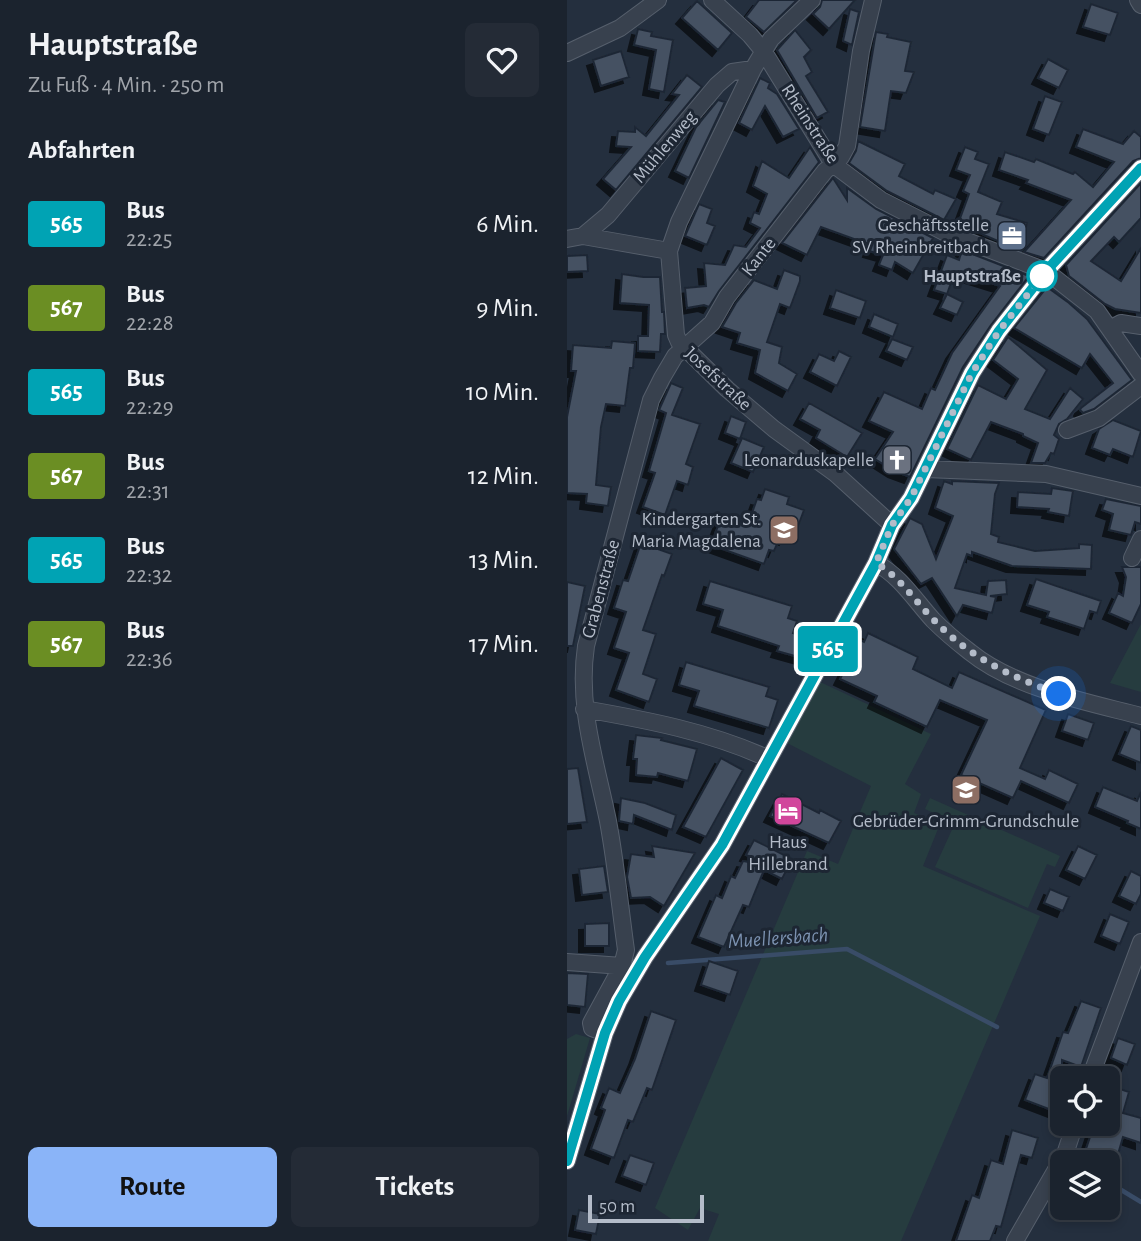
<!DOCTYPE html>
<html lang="de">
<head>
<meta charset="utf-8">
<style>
	:root { --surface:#1b232e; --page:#242b36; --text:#f1f3f6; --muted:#a0a4aa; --line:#39404a; --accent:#8ab4f8 }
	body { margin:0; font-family:"Alegreya Sans",sans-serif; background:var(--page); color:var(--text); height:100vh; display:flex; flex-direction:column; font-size:26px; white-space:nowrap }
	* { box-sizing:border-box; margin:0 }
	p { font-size:23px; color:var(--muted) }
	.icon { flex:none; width:38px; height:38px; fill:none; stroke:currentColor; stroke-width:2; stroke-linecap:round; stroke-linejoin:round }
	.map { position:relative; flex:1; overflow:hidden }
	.panel { display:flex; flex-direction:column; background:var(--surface); width:567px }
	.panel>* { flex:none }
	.badge { padding:0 14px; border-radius:5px; font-size:24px; line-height:46px }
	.fabs { position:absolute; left:483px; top:1066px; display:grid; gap:14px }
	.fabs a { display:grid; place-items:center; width:70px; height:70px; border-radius:10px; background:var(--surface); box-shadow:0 4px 10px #0003,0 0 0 2px var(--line); font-size:35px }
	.scale { position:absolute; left:21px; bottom:18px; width:116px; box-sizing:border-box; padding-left:7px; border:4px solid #b4bcc9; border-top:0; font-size:19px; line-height:24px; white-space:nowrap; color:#b4bcc9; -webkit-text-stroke:5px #1d2633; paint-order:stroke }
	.you { position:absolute; width:35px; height:35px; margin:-18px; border:5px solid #fff; border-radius:50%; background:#1a73e8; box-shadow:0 0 0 10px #1a73e833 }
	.map>.badge { position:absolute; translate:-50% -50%; box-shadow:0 0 0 4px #fff }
	h2 { padding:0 28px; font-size:26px; line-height:63px }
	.round { display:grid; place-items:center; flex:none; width:74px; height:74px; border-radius:10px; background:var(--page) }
	.headline { display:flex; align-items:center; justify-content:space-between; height:119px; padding:0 28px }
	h1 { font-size:33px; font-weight:600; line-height:52px }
	.cta { display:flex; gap:14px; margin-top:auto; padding:14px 28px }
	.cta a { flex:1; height:80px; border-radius:10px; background:var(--accent); color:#111; font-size:28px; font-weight:600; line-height:80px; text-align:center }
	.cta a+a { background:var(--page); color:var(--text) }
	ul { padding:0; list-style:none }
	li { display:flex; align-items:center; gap:21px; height:84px; padding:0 28px }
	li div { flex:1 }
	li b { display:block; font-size:26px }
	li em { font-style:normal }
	li .badge { min-width:77px; font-weight:700; text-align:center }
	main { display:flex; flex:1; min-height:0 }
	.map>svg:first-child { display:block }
</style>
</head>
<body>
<main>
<section class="panel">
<div class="headline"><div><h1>Hauptstraße</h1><p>Zu Fuß · 4 Min. · 250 m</p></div><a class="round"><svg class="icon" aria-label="heart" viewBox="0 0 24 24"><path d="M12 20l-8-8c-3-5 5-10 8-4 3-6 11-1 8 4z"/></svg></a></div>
<h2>Abfahrten</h2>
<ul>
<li><span class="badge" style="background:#00a3b4;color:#fff">565</span><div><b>Bus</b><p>22:25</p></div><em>6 Min.</em></li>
<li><span class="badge" style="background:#6b8e23;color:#fff">567</span><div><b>Bus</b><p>22:28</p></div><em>9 Min.</em></li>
<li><span class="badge" style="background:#00a3b4;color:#fff">565</span><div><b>Bus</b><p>22:29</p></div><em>10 Min.</em></li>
<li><span class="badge" style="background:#6b8e23;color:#fff">567</span><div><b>Bus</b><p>22:31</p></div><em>12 Min.</em></li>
<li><span class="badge" style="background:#00a3b4;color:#fff">565</span><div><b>Bus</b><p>22:32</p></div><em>13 Min.</em></li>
<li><span class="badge" style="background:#6b8e23;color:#fff">567</span><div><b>Bus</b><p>22:36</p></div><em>17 Min.</em></li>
</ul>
<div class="cta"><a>Route</a><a>Tickets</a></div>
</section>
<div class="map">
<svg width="574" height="1241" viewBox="0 0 574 1241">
	<defs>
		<filter id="shadow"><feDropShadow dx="-6" dy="6" stdDeviation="0" flood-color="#0009"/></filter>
	</defs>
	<rect width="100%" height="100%" fill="#242f3e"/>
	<!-- green -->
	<path fill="#263c3f" d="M574 624V692L543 683Z
		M251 681 364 734 338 784 354 794 347 813 373 824 356 866 473 916 334 1241H141L152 1214 133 1208 121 1230 88 1208 240 851 271 864 304 786 220 743Z
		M363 798 493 856 488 867 480 864 461 908 368 867 388 823 358 809Z
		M9 1034 23 1038 0 1116V1039Z"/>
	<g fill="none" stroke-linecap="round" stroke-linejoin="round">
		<!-- stream -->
		<path stroke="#394c67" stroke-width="4.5" d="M101 963 280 949 430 1027
			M541 1182 574 1202"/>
	</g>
	<!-- building -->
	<path fill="#455162" stroke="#1f2835" stroke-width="2" filter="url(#shadow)" d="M192 0H230L197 32 179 17Z
		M255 0H288L262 29 246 14 253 7Z
		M130 1 165 33 151 50 115 18Z
		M524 4 551 13 543 35 516 27Z
		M283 9 292 12 285 45 276 41Z
		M71 29 85 32 84 36 106 40 97 92 82 89 89 50 67 45Z
		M228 30 244 50 237 57 245 72 239 76 261 112 250 118 210 50Z
		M309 32 321 34 320 37 344 42 338 71 347 72 339 93 324 91 318 131 293 127Z
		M54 51 62 77 34 86 26 60Z
		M481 59 501 70 492 88 471 78Z
		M120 75 135 87 49 190 36 179 64 147 49 146 51 131 68 132V127L79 136 112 95 105 94Z
		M193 78 203 83 201 88 210 94 232 129 216 137 198 106 185 130 172 123Z
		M478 96 495 102 482 135 466 129Z
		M151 100 158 102 122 178 108 171 129 127Z
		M516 129 556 144 567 131 574 137V158L566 161 477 258 457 252 504 200 459 183 461 180 432 170 438 152 467 162 469 159 506 174 508 172 526 187 547 162 509 147Z
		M291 141 338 164 332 176 366 194 368 190 389 199 377 220 320 191 282 163 289 151Z
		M243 147 252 162 152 291 142 307 137 305 120 308 118 288 139 286 137 263 158 265 167 245 179 247 193 228 183 223 187 212 192 214 200 194 186 186 195 161 222 178Z
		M398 147 411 152 408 159 422 164 411 192 435 202 430 214 460 223 452 250 391 224 402 194 396 191 403 175 389 170Z
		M266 178 280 200V188L309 209 366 238 346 273 328 262 325 270 312 265 316 255 302 251 304 245 254 227 240 255 215 243Z
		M574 183V218L552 242 547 237 524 261 554 281 574 248V313L548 309 538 304 502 276 499 265Z
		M132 204 145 209 140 223 148 226 140 245 118 236Z
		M395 250 462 276 424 325 396 367 343 477 327 471 308 459 326 432 302 421 317 392 355 409 364 388 368 390 385 353 433 286 388 272 380 294 367 290 380 255 392 260Z
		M20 255 21 271 0 272V256Z
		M217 270 233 276V281L223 308 213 304 200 342 215 347 212 363 230 374 221 391 188 373 193 350 170 343 173 333 155 327 169 303 187 280 210 289Z
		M55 274 76 277H93L95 312H97L98 334H94L93 352 71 351V336H81L82 305 53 303Z
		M480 287 502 303 520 319 565 380 527 409 516 413 513 410 514 408 546 383 523 354 515 368 447 328Z
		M269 290 299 301 293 318 263 308Z
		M380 294 396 302 390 315 373 308Z
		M307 314 331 324 326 337 302 327Z
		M441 337 480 370 458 409 483 419 503 388 516 399 500 419 492 424 487 435 492 439 487 454 484 453 478 463H464L471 443 456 436V434L424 422 404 460 380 449 411 385 439 399 451 379 426 360Z
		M325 339 346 347 340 360 319 351Z
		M45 341 68 343 66 368H63L58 406 39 404 34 427 29 485 44 487 41 506 19 503 20 494 0 493V417L9 371H4L6 345 44 348Z
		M272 351 284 357 270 386 243 372 252 354 267 361Z
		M104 383 116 388 105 415 133 424 119 464 126 467 121 485 110 481 98 515 76 507 88 473 82 471 99 413 92 410Z
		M242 403 295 433 280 457 249 438 253 430 233 419Z
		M164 416 179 422 173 439 158 433Z
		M546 420 574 431 566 457 546 449 543 455 525 448 532 429Z
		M175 438 197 447 186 472 164 463Z
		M377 481 385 484V481L432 483 428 494 424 534 432 537 431 542 468 551 512 548V544L525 545 524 569 445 566 405 552V556L400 554 388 588 419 595 421 581 439 580 440 594 423 596 429 597 425 613 396 605 390 616 365 578 354 584 327 549 343 518 355 524 369 559 386 516 368 508Z
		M485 488 506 491 502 516 481 512 482 509 450 507 451 492 484 494Z
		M198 489 222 497 220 504 237 510 230 529 223 527 218 539 213 537 207 551 202 550 197 564 144 545 155 515 181 524 190 499 194 500Z
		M539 499 574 506V524L568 522 564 535 542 530 546 514 535 510Z
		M74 543 105 554 97 576 95 575 76 630 89 634 76 674 90 679 82 702 49 690 62 653 47 648 59 612 47 608 56 580 61 581Z
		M555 567H574V604L565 623 542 613 551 593 556 596 559 577Z
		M469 579 534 601 530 613 523 611 517 629 480 617 482 612 460 605Z
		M143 581 225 606 221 618 230 621 226 633 242 638 235 658 210 651 212 646 151 626 156 610 136 604Z
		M0 582 18 586 6 646H0Z
		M301 633 351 657 346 669 385 688 392 672 479 710 453 768 478 779 482 770 511 784 502 803 454 781 446 798 394 775 420 720 373 700 360 727 307 702 310 696 273 679 282 661 279 660 289 638 297 642Z
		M119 662 202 687 199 696 211 700 202 728 127 706 132 691 112 685Z
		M501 714 527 723 521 740 495 731Z
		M564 726 574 730V763L552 754Z
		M69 735 95 738 94 740 130 749 121 781 91 773 90 777 69 775 70 759H66Z
		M154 758 176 770 139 837 116 827Z
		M11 768 20 822 0 824V769Z
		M536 787 570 801 574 792V829L560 823 561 821 528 807Z
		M215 794 252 813 253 810 274 821 262 843 203 816Z
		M54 798 78 803 109 815 105 830 67 815 66 824 52 821Z
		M187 840 225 859 215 879 197 870 182 907 176 905 157 947 131 937 149 895 155 898 164 876 168 878 176 861 193 864V861L179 855Z
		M85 846 128 853 97 906 83 897 64 898 60 877 64 854 87 857Z
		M511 846 530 855 518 879 499 870Z
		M37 866 41 892 15 895 12 869Z
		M564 871 574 876V894L569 904 552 896Z
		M483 889 502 897 496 911 477 903Z
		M543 914 562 922 553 944 534 936Z
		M42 923V946H18V924Z
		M142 961 171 971 163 995 134 985Z
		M0 973 21 974 18 1007 0 1005Z
		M514 1001 534 1008 514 1067 495 1060V1114L458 1100 468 1074 480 1078 496 1032 501 1033Z
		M84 1011 109 1020 85 1090 80 1088 66 1122 61 1120 47 1158 24 1149 38 1110 34 1108 42 1088 53 1093 68 1059Z
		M551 1038 568 1044 560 1065 544 1058Z
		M541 1085 562 1092 556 1113 574 1118V1143L556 1137 549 1161 518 1152 526 1128 536 1131 537 1124H541Z
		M445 1130 471 1138 465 1158 454 1155 434 1227 429 1226 423 1241H389L405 1195 412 1198 424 1160 436 1164Z
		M63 1155 87 1163 79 1185 55 1176Z
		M12 1210 33 1214 29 1234 8 1230Z"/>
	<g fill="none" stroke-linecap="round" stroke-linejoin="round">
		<!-- street casing -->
		<g stroke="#565f6c" stroke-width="18">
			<path id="street" d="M145 0 183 35 197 52 266 164 314 200 379 233 479 271 530 311 574 374
				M245 0 204 39 186 69 112 222 102 251 109 335 112 342 160 389 207 429 269 474 325 525
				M571 0 574 5
				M0 53 53 28 91 0
				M16 236 41 215 150 85 165 72 186 69
				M0 239 16 236 102 251
				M543 329 554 323 574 326
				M500 430 532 418 574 386
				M359 469 479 474 574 496
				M565 558 574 539
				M309 563C334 577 347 599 366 620 377 631 390 642 403 652 447 688 520 702 574 716
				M17 709C80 720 143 732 200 758
				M0 962 55 966
				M38 1033 25 1028 24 1023 55 966 59 950C53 907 49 864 41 821 29 762 10 707 19 646L84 400 95 378 108 356 145 323 160 297 258 171 274 157 280 146 294 51 306 0
				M523 1078 574 942
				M0 1161 38 1033 52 1001 78 957 155 845 309 563 325 525 344 498 405 373 432 331 479 271 574 168
				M448 1241 498 1154 508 1124"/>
		</g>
		<!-- street -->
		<use href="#street" stroke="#38414e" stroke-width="16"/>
	</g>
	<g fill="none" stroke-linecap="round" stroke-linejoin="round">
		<!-- line casing -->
		<g stroke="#fff" stroke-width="16">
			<path id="line" d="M0 1161 38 1033 52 1001 78 957 155 845 309 563 325 525 344 498 405 373 432 331 479 271 574 168"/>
		</g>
		<!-- line -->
		<use href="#line" stroke="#00a3b4" stroke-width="10"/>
		<!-- walk -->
		<path stroke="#b4bcc9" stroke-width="7" stroke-dasharray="0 12.6" d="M475 276 479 271 432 331 405 373 344 498 325 525 309 563C334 578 347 600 367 620 403 658 445 677 492 694"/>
	</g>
	<!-- icons -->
	<defs>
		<g id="office-square" transform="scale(1.575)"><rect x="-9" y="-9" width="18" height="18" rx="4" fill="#5c6f8a" stroke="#1d2633"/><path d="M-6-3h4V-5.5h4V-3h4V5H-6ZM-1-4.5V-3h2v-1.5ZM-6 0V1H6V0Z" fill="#fff"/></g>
		<g id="church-square" transform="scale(1.575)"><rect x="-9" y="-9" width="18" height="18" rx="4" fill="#6b7280" stroke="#1d2633"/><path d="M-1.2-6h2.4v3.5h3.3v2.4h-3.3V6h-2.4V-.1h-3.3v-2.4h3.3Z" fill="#fff"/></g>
		<g id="school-square" transform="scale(1.575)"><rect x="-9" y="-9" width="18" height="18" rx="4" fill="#8d6e63" stroke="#1d2633"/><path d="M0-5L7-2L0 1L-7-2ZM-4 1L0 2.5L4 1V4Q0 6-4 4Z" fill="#fff"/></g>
		<g id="hotel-square" transform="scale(1.575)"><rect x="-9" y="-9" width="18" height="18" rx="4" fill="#d1479c" stroke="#1d2633"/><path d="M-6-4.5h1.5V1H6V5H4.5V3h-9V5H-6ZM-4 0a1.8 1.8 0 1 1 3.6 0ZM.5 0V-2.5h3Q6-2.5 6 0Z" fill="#fff"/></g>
	</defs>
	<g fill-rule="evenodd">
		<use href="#office-square" x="445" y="236"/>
		<use href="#church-square" x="330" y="460"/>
		<use href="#school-square" x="217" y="530"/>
		<use href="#school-square" x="399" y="790"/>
		<use href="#hotel-square" x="221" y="811"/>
	</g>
	<!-- markers -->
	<circle fill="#fff" stroke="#00a3b4" stroke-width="3.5" cx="475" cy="276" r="14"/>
	<g text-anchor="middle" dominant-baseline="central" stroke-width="6" stroke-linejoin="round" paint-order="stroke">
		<!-- street labels -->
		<g font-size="19" fill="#b4bcc9" stroke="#1d2633">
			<text transform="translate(243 124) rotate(57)">Rheinstraße</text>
			<text transform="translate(98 147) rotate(-50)">Mühlenweg</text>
			<text transform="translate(192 257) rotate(-52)">Kante</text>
			<text transform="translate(151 379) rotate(43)">Josefstraße</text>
			<text transform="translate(34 589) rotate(-75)">Grabenstraße</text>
		</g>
		<!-- poi labels -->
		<g font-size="19" fill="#b4bcc9" stroke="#1d2633" text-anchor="end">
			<text x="422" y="225">Geschäftsstelle<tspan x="422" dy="22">SV Rheinbreitbach</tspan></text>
			<text x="307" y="460">Leonarduskapelle</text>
			<text x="194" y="519">Kindergarten St.<tspan x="194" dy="22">Maria Magdalena</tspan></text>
			<text x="399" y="821" text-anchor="middle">Gebrüder-Grimm-Grundschule</text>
			<text x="221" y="842" text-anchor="middle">Haus<tspan x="221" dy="22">Hillebrand</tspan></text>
		</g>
		<!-- stop labels -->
		<g font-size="19" font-weight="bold" fill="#b4bcc9" stroke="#1d2633" text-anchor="end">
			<text x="454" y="276">Hauptstraße</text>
		</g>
		<!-- water labels -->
		<g font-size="21" font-style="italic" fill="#7c92b1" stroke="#1d2633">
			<text transform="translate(211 938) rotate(-4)">Muellersbach</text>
		</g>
	</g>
</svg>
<div class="fabs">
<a><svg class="icon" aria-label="locate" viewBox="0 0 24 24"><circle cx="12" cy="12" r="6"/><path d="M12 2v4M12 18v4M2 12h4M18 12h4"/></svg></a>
<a><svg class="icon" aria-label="layers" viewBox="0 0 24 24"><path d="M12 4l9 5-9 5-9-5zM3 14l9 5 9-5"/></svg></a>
</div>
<div class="scale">50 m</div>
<div class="you" style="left:492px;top:694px"></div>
<b class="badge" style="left:261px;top:649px;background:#00a3b4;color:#fff">565</b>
</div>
</main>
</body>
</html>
